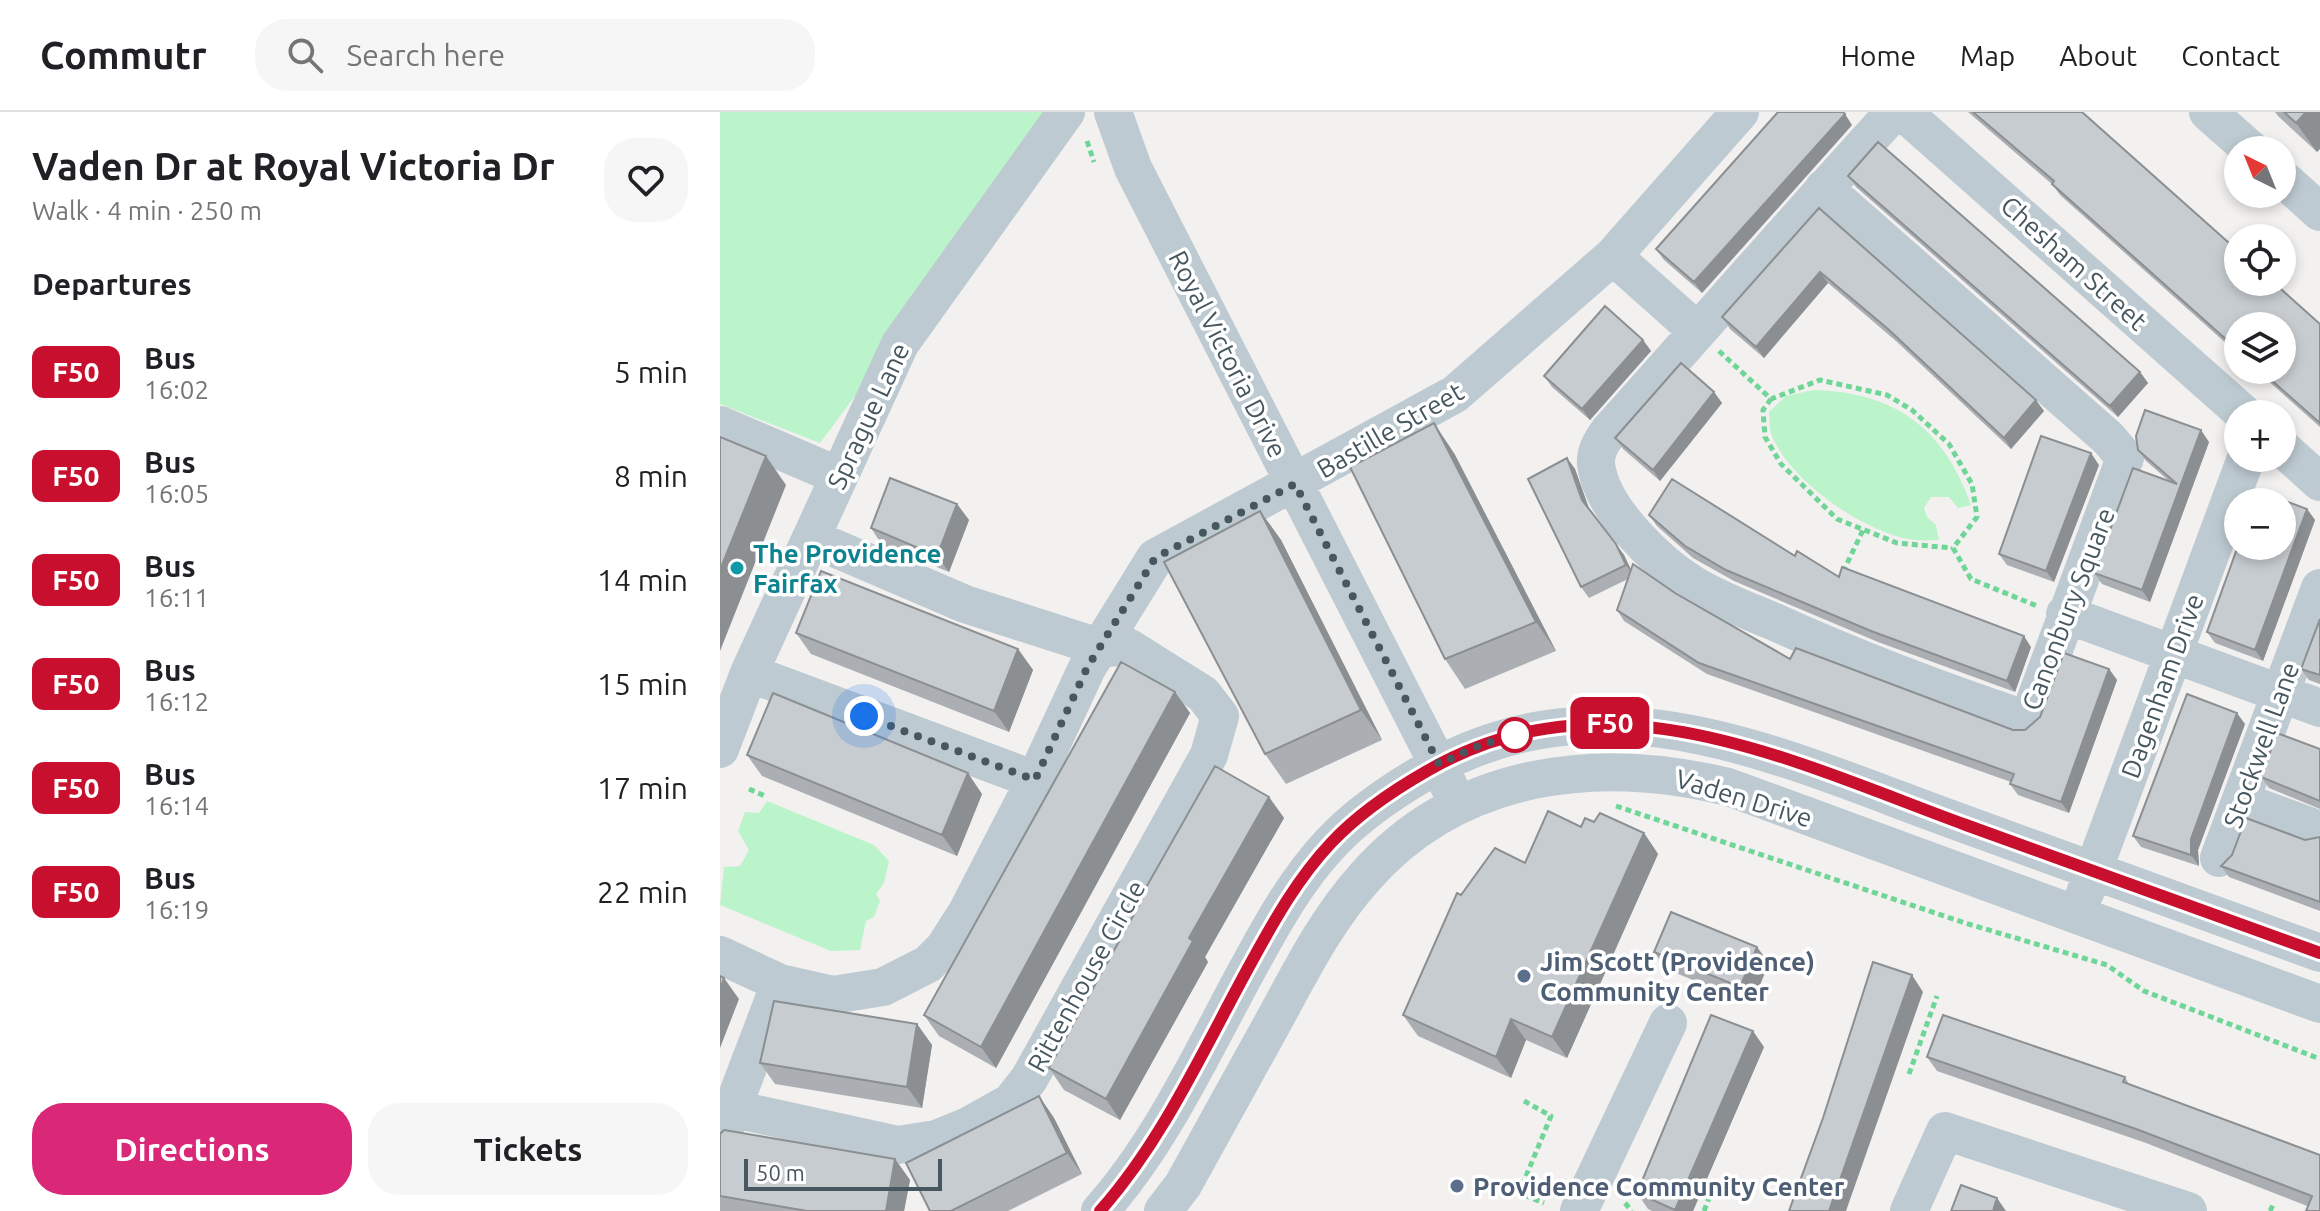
<!DOCTYPE html>
<html lang="en">
<head>
<meta charset="utf-8">
<style>
	:root { --surface:#fff; --page:#f6f6f6; --text:#202124; --muted:#757577; --line:#e0e0e0; --accent:#db2777 }
	body { margin:0; font-family:Ubuntu,sans-serif; background:var(--page); color:var(--text); height:100vh; display:flex; flex-direction:column; font-size:30px; white-space:nowrap }
	* { box-sizing:border-box; margin:0 }
	p { font-size:26px; color:var(--muted) }
	.icon { flex:none; width:44px; height:44px; fill:none; stroke:currentColor; stroke-width:2; stroke-linecap:round; stroke-linejoin:round }
	.map { position:relative; flex:1; overflow:hidden }
	.details { display:flex; flex-direction:column; background:var(--surface); width:720px }
	.details>* { flex:none }
	.badge { padding:0 16px; border-radius:12px; font-size:28px; line-height:52px }
	.needle { width:52px; rotate:317deg }
	.controls { position:absolute; left:1504px; top:24px; display:grid; gap:16px }
	.controls a { display:grid; place-items:center; width:72px; height:72px; border-radius:50%; background:var(--surface); box-shadow:0 4px 12px #0003; font-size:40px }
	.scale { position:absolute; left:24px; bottom:20px; width:198px; box-sizing:border-box; padding-left:8px; border:4px solid #465760; border-top:0; font-size:22px; line-height:28px; white-space:nowrap; color:#465760; -webkit-text-stroke:6px #fff; paint-order:stroke }
	.you { position:absolute; width:40px; height:40px; margin:-20px; border:6px solid #fff; border-radius:50%; background:#1a73e8; box-shadow:0 0 0 12px #1a73e833 }
	.map>.badge { position:absolute; translate:-50% -50%; box-shadow:0 0 0 4px #fff }
	h2 { padding:0 32px; font-size:30px; line-height:72px }
	.round { display:grid; place-items:center; flex:none; width:84px; height:84px; border-radius:32px; background:var(--page) }
	.head { display:flex; align-items:center; justify-content:space-between; height:136px; padding:0 32px }
	h1 { font-size:38px; font-weight:600; line-height:60px }
	.primary-button { display:flex; gap:16px; margin-top:auto; padding:16px 32px }
	.primary-button a { flex:1; height:92px; border-radius:32px; background:var(--accent); color:#fff; font-size:32px; font-weight:600; line-height:92px; text-align:center }
	.primary-button a+a { background:var(--page); color:var(--text) }
	ul { padding:0; list-style:none }
	li { display:flex; align-items:center; gap:24px; height:104px; padding:0 32px }
	li div { flex:1 }
	li b { display:block; font-size:30px }
	li em { font-style:normal }
	li .badge { min-width:88px; font-weight:700; text-align:center }
	header { display:flex; align-items:center; gap:48px; box-sizing:border-box; height:112px; padding:0 40px; background:var(--surface); border-bottom:2px solid var(--line) }
	header strong { font-size:38px }
	nav { display:flex; gap:44px; margin-inline-start:auto; font-size:28px }
	.search { width:560px; height:72px; background:var(--page); display:flex; align-items:center; gap:20px; box-sizing:border-box; padding:0 28px; border-radius:32px; color:var(--muted); font-size:30px }
	main { display:flex; flex:1; min-height:0 }
	.map>svg:first-child { display:block }
</style>
</head>
<body>
<header>
<strong>Commutr</strong>
<div class="search"><svg class="icon" aria-label="search" viewBox="0 0 24 24"><circle cx="10" cy="10" r="6"/><path d="M15 15l6 6"/></svg>Search here</div>
<nav><a>Home</a><a>Map</a><a>About</a><a>Contact</a></nav>
</header>
<main>
<section class="details">
<div class="head"><div><h1>Vaden Dr at Royal Victoria Dr</h1><p>Walk · 4 min · 250 m</p></div><a class="round"><svg class="icon" aria-label="heart" viewBox="0 0 24 24"><path d="M12 20l-8-8c-3-5 5-10 8-4 3-6 11-1 8 4z"/></svg></a></div>
<h2>Departures</h2>
<ul>
<li><span class="badge" style="background:#c8102e;color:#fff">F50</span><div><b>Bus</b><p>16:02</p></div><em>5 min</em></li>
<li><span class="badge" style="background:#c8102e;color:#fff">F50</span><div><b>Bus</b><p>16:05</p></div><em>8 min</em></li>
<li><span class="badge" style="background:#c8102e;color:#fff">F50</span><div><b>Bus</b><p>16:11</p></div><em>14 min</em></li>
<li><span class="badge" style="background:#c8102e;color:#fff">F50</span><div><b>Bus</b><p>16:12</p></div><em>15 min</em></li>
<li><span class="badge" style="background:#c8102e;color:#fff">F50</span><div><b>Bus</b><p>16:14</p></div><em>17 min</em></li>
<li><span class="badge" style="background:#c8102e;color:#fff">F50</span><div><b>Bus</b><p>16:19</p></div><em>22 min</em></li>
</ul>
<div class="primary-button"><a>Directions</a><a>Tickets</a></div>
</section>
<div class="map">
<svg width="1600" height="1099" viewBox="0 0 1600 1099">
	<rect width="100%" height="100%" fill="#f3f0f0"/>
	<!-- green -->
	<path fill="#bbf4ca" d="M0 0H346L100 331 0 292Z
		M1093 278C1175 280 1224 316 1251 393L1238 396 1229 385H1211L1204 396 1207 405 1216 413 1219 428C1209 428 1198 429 1188 427 1141 418 1071 369 1052 324 1049 317 1050 308 1049 300L1066 284Z
		M47 689 154 733 169 749 164 771 156 782 160 789 154 805 146 809 140 838 111 839 0 793 4 755 20 754 29 738 18 719 25 700 39 701Z"/>
	<g fill="none" stroke-linecap="round" stroke-linejoin="round">
		<!-- path -->
		<path stroke="#6fd697" stroke-width="5" stroke-dasharray="6 4" stroke-linecap="butt" d="M367 29 374 50
			M999 239 1051 287 1100 268 1167 283 1192 298 1229 332 1252 372 1257 405 1233 436 1251 467 1317 494
			M1051 287 1043 298 1045 325 1061 352 1117 407 1177 431 1232 436
			M1123 460 1143 418
			M29 677 45 684
			M896 694 1245 811 1387 853 1424 879 1600 947
			M1189 962 1217 884
			M804 989 831 1004 799 1081 824 1091
			M905 1091 912 1099
			M984 1099 991 1081
			M1550 1099 1553 1093"/>
		<!-- minor -->
		<path stroke="#bdcad1" stroke-width="38" d="M393 0 413 56 729 674
			M1183 0 1524 302
			M1488 0 1531 38
			M1562 66 1600 100
			M1104 76 1388 326 1405 346 1308 608C1224 580 1139 548 1057 511 1029 499 1001 489 974 473 938 451 881 397 876 352 875 339 882 329 889 319 984 213 1078 105 1174 0
			M893 144 976 218
			M0 313 119 364
			M1562 336 1600 370
			M1345 502 1600 596
			M29 561 315 668
			M0 637 29 561 180 232 346 0
			M1521 689 1600 718
			M1499 746 1600 476
			M1365 781 1526 346
			M0 843 60 871 113 883 163 875 208 852 224 836 247 800 315 668 367 556 435 446 735 282 893 144 1020 0
			M14 997 178 1033 216 1027 248 1014 291 990 309 967 489 643 500 604 483 582 408 535 382 536 245 492 91 426
			M0 1029 60 871
			M380 1099C444 1027 485 934 532 849 555 807 578 766 611 731 639 701 672 679 707 659 887 557 1064 647 1239 710 1360 754 1480 798 1600 841
			M443 1099 463 1073C494 1016 526 960 557 903 583 855 608 806 645 765 738 659 878 643 1008 675L1600 892
			M859 1099 948 911
			M1189 1099 1225 1019 1468 1099"/>
	</g>
	<!-- wall -->
	<path fill="#abafb3" d="M1248 0H1362L1600 212V315L1536 258H1562L1518 214V242L1340 83 1333 73Z
		M1555 0H1600L1597 40 1558 4Z
		M1132 13 982 181 944 148 936 137Z
		M1128 64 1420 260 1428 271 1398 305 1136 75Z
		M1099 96 1324 299 1291 337 1176 229 1108 171 1044 246 1010 217 1002 205Z
		M923 228 931 239 870 308 832 275 824 264Z
		M994 280 1002 291 940 369 903 337 895 326Z
		M1489 330 1430 490 1382 472 1374 461 1449 369 1426 349 1418 338Z
		M734 341 836 539 745 577 725 547Z
		M847 346 855 357 869 397 904 443 911 458 955 481 1070 547 1293 618H1305L1389 557 1397 568 1349 701 1298 683 1290 672 1291 670 987 562 904 509 897 498 908 467 869 486 861 475Z
		M1379 353 1334 470 1287 453 1279 442Z
		M237 392 249 408 229 460 162 433 151 416Z
		M1587 397 1595 408 1543 549 1495 531 1487 520Z
		M540 399 561 428 662 628 566 672 545 642Z
		M929 403 1075 444 1119 465 1311 535 1295 580 1158 530 1014 469 973 446 937 414Z
		M1600 507V572L1589 568 1581 557Z
		M76 521 298 537 313 558 289 620 91 542Z
		M455 580 470 601 276 956 219 924 204 903Z
		M1525 612 1478 738 1479 754 1421 735 1413 724Z
		M1600 637V697L1549 676 1541 665Z
		M27 643 262 682 237 744 42 664Z
		M549 685 564 706 485 845 488 850 400 1008 344 978 329 956 422 789 420 786Z
		M874 710 924 721 938 742 847 946 806 928 791 966 698 924 683 903 741 783 805 751 861 715Z
		M1600 725V799L1509 765 1501 754 1585 728Z
		M934 840 1049 851 1032 892 946 857Z
		M197 912 212 933 202 996 55 972 40 951Z
		M1044 935 973 1099H932L928 1097 917 1081Z
		M1207 945 1405 965 1409 972 1600 1043V1099L1426 1031 1217 959Z
		M319 984 334 1006 362 1062 288 1099H210Z
		M0 1022 175 1047 190 1068 184 1099H0Z"/>
	<!-- shaded-wall -->
	<path fill="#8b8f92" d="M1586 0H1600V37L1597 40 1576 11Z
		M1125 2 1132 13 982 181 974 170Z
		M1100 160 1108 171 1044 246 1036 235Z
		M923 228 931 239 870 308 862 297Z
		M1420 260 1428 271 1398 305 1390 294Z
		M994 280 1002 291 940 369 933 358Z
		M1316 288 1324 299 1291 337 1284 326Z
		M714 311 734 341 836 539 816 510Z
		M1481 318 1489 330 1430 490 1422 478Z
		M1371 341 1379 353 1334 470 1326 459Z
		M46 344 66 373 0 539V458Z
		M847 346 855 357 870 399 862 388Z
		M237 392 249 408 229 460 217 444Z
		M1587 397 1595 408 1543 549 1535 538Z
		M540 399 561 428 662 628 641 598Z
		M896 432 904 443 914 464 906 453Z
		M1304 524 1311 535 1295 580 1287 569Z
		M298 537 313 558 289 620 274 599Z
		M1389 557 1397 568 1349 701 1341 690Z
		M455 580 470 601 276 956 261 935Z
		M1517 601 1525 612 1478 738 1479 754 1471 743V727Z
		M248 661 262 682 237 744 222 723Z
		M549 685 564 706 485 845 488 850 400 1008 386 987 469 826Z
		M924 721 938 742 847 946 832 925Z
		M1037 835 1049 851 1032 892 1020 875Z
		M1192 863 1203 880 1126 1099H1109Z
		M4 866 19 887 0 936V878Z
		M791 907 806 928 791 966 776 945Z
		M197 912 212 933 202 996 187 975Z
		M1033 919 1044 935 973 1099H956L955 1098Z
		M319 984 334 1006 362 1062 347 1041Z
		M175 1047 190 1068 184 1099H166Z
		M1277 1086 1286 1099H1273Z"/>
	<!-- building -->
	<path fill="#c7ccd0" stroke="#8b8f92" stroke-width="2" d="M1058 0H1123L1125 2 974 170 936 137Z
		M1253 0H1362L1518 139V170H1553L1600 212V311L1540 258H1562V214H1518V238L1332 72 1334 69Z
		M1564 0H1586L1576 11Z
		M1158 30 1420 260 1390 294 1128 64Z
		M1099 96 1316 288 1284 326 1168 217 1100 160 1036 235 1002 205Z
		M885 194 923 228 862 297 824 264Z
		M961 251 994 280 933 358 895 326Z
		M1425 298 1481 318 1422 478 1374 461 1413 356 1457 372 1418 338 1416 324Z
		M714 311 816 510 725 547 630 355Z
		M1321 324 1371 341 1326 459 1279 442Z
		M0 325 46 344 0 458Z
		M847 346 862 388 896 432 906 453 861 475 808 367Z
		M170 366 237 392 217 444 151 416Z
		M952 367 1075 444 1077 439 1119 465 1122 455 1304 524 1287 569 1151 519 1006 458 965 434 929 403Z
		M1538 379 1587 397 1535 538 1487 520 1518 434H1562V390H1534Z
		M540 399 641 598 545 642 444 450Z
		M913 452 955 481 1070 547 1076 536 1293 618H1305L1320 605 1344 541 1389 557 1341 690 1290 672 1294 662 979 551 897 498Z
		M101 459 298 537 274 599 76 521Z
		M1600 507V563L1581 557Z
		M401 550 455 580 261 935 204 903Z
		M53 581 248 661 222 723 27 643Z
		M1467 582 1517 601 1471 727V743L1413 724Z
		M1557 621 1600 637V689L1541 665Z
		M495 654 549 685 469 826 473 829 386 987 329 956 422 788 420 786Z
		M828 699 861 715 865 706 874 710 880 701 924 721 832 925 791 907 776 945 683 903 737 781 741 783 775 736 805 751Z
		M1526 706 1585 728 1600 725V790L1501 754 1512 743Z
		M951 800 1037 835 1020 875 934 840Z
		M1153 850 1192 863 1109 1099H1069L1103 1006Z
		M0 864 4 866 0 878Z
		M54 889 197 912 187 975 40 951Z
		M991 903 1033 919 955 1098 917 1081Z
		M1223 903 1405 965 1403 970 1600 1043V1099H1586L1592 1084 1416 1017 1207 945Z
		M319 984 347 1041 231 1099H210L186 1051Z
		M4 1018 175 1047 166 1099H87L0 1084V1022Z
		M1241 1073 1277 1086 1273 1099H1231Z"/>
	<g fill="none" stroke-linecap="round" stroke-linejoin="round">
		<!-- line casing -->
		<g stroke="#fff" stroke-width="18">
			<path id="line" d="M380 1099C444 1027 485 934 532 849 555 807 578 766 611 731 639 701 672 679 707 659 887 555 1071 649 1246 713 1364 756 1482 798 1600 841"/>
		</g>
		<!-- line -->
		<use href="#line" stroke="#c8102e" stroke-width="12"/>
		<!-- walk -->
		<path stroke="#465760" stroke-width="8" stroke-dasharray="0 14.4" d="M144 604 315 668 367 556 435 446 575 372 719 652 760 633 795 623"/>
	</g>
	<!-- markers -->
	<circle fill="#0f9aa8" stroke="#fff" stroke-width="3" cx="17" cy="456" r="8"/>
	<circle fill="#fff" stroke="#c8102e" stroke-width="4" cx="795" cy="623" r="16"/>
	<g fill="#5c6f8a" stroke="#fff" stroke-width="3">
		<circle cx="804" cy="864" r="8"/>
		<circle cx="737" cy="1074" r="8"/>
	</g>
	<g text-anchor="middle" dominant-baseline="central" stroke-width="7" stroke-linejoin="round" paint-order="stroke">
		<!-- street labels -->
		<g font-size="26" fill="#465760" stroke="#fff">
			<text transform="translate(1354 151) rotate(42)">Chesham Street</text>
			<text transform="translate(508 242) rotate(63)">Royal Victoria Drive</text>
			<text transform="translate(148 304) rotate(-65)">Sprague Lane</text>
			<text transform="translate(670 318) rotate(-30)">Bastille Street</text>
			<text transform="translate(1348 497) rotate(-69)">Canonbury Square</text>
			<text transform="translate(1442 574) rotate(-70)">Dagenham Drive</text>
			<text transform="translate(1541 633) rotate(-70)">Stockwell Lane</text>
			<text transform="translate(1024 686) rotate(17)">Vaden Drive</text>
			<text transform="translate(366 864) rotate(-61)">Rittenhouse Circle</text>
		</g>
		<!-- culture labels -->
		<g font-size="26" font-weight="bold" fill="#0d838f" stroke="#fff" text-anchor="start">
			<text x="33" y="441">The Providence<tspan x="33" dy="30">Fairfax</tspan></text>
		</g>
		<!-- service labels -->
		<g font-size="26" font-weight="bold" fill="#4e5e75" stroke="#fff" text-anchor="start">
			<text x="820" y="849">Jim Scott (Providence)<tspan x="820" dy="30">Community Center</tspan></text>
			<text x="753" y="1074">Providence Community Center</text>
		</g>
	</g>
</svg>
<div class="controls">
<a><svg class="needle" viewBox="-14 -14 28 28"><path d="M0-13l5 13h-10z" fill="#e53935"/><path d="M0 13l5-13h-10z" fill="#757577"/></svg></a>
<a><svg class="icon" aria-label="locate" viewBox="0 0 24 24"><circle cx="12" cy="12" r="6"/><path d="M12 2v4M12 18v4M2 12h4M18 12h4"/></svg></a>
<a><svg class="icon" aria-label="layers" viewBox="0 0 24 24"><path d="M12 4l9 5-9 5-9-5zM3 14l9 5 9-5"/></svg></a>
<a>+</a>
<a>−</a>
</div>
<div class="scale">50 m</div>
<div class="you" style="left:144px;top:604px"></div>
<b class="badge" style="left:890px;top:611px;background:#c8102e;color:#fff">F50</b>
</div>
</main>
</body>
</html>
